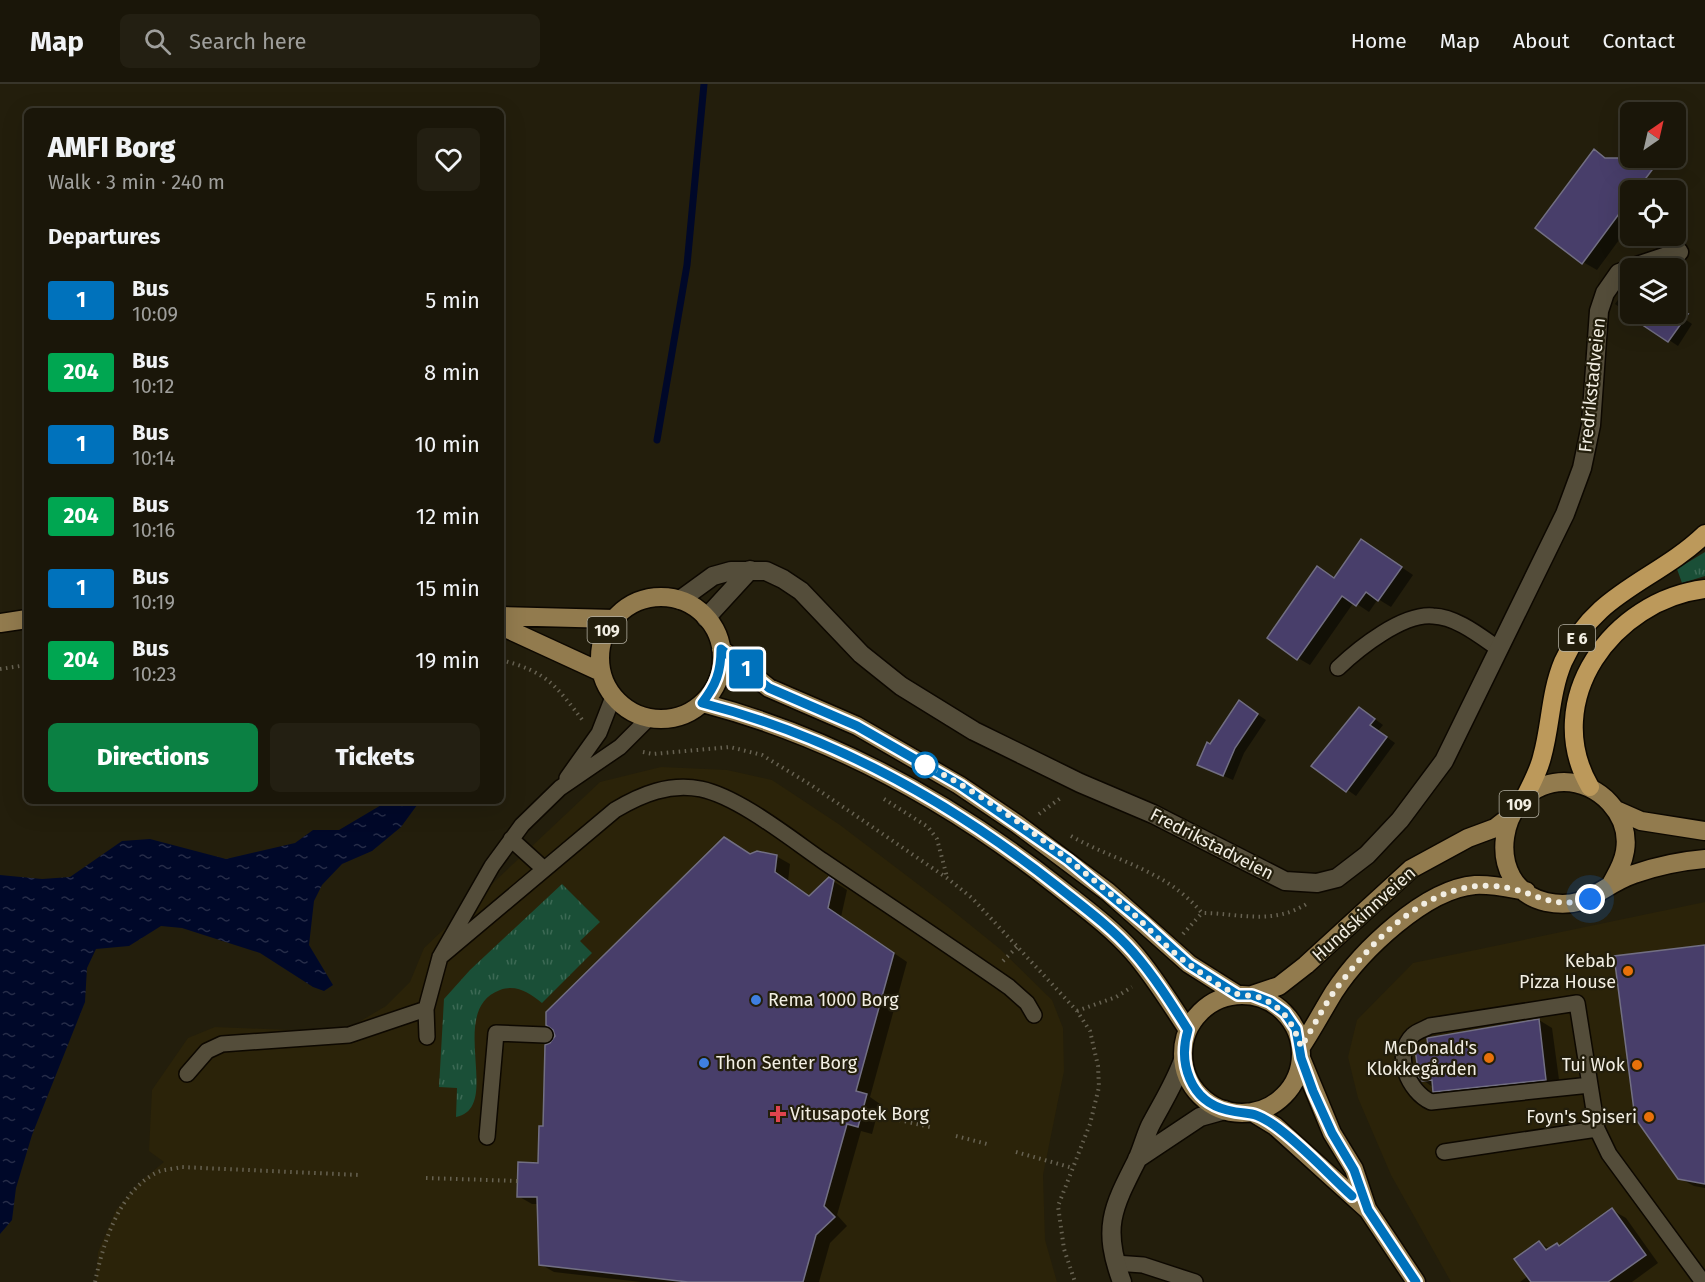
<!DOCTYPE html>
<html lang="en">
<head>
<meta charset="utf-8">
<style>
	:root { --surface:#1a1609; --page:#231f12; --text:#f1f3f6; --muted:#9f9f9c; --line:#38352a; --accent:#0b8043 }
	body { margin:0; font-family:"Fira Sans",sans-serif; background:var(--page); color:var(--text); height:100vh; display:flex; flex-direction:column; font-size:22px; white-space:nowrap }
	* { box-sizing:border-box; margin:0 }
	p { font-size:20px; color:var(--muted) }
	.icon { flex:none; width:33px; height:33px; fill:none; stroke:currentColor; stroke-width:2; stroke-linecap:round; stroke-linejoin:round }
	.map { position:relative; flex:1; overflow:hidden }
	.side { position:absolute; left:24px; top:24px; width:480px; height:696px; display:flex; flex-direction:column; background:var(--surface); border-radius:9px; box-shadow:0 6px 24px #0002,0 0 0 2px var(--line) }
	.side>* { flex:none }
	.badge { padding:0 12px; border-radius:4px; font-size:21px; line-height:39px }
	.needle { width:39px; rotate:34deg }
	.buttons { position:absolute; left:1620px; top:18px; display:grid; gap:12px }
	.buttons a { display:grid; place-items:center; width:66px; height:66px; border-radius:9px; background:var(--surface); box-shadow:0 6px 24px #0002,0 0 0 2px var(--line); font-size:30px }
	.you { position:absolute; width:30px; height:30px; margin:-15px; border:4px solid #fff; border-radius:50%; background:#1a73e8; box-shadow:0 0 0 9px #1a73e833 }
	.map>.badge { position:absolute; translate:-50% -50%; box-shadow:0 0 0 3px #fff }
	h2 { padding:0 24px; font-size:22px; line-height:54px }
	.round { display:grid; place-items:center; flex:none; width:63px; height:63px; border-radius:9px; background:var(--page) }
	.summary { display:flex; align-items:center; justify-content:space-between; height:102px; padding:0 24px }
	h1 { font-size:28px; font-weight:800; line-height:45px }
	.action { display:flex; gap:12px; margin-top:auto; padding:12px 24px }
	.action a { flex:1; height:69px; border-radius:9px; background:var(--accent); color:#fff; font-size:24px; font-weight:800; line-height:69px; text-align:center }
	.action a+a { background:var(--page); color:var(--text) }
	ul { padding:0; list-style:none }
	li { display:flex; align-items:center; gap:18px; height:72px; padding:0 24px }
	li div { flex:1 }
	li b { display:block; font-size:22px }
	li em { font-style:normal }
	li .badge { min-width:66px; font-weight:700; text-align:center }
	header { display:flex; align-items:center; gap:36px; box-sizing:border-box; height:84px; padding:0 30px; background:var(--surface); border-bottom:2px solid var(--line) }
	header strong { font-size:28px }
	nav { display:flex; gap:33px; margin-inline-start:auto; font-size:21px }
	.search { width:420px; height:54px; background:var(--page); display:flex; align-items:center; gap:15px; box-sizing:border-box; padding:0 21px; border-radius:9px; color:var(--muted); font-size:22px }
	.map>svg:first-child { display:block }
</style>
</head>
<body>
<header>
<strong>Map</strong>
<div class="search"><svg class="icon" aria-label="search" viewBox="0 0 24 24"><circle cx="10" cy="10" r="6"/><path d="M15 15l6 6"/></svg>Search here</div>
<nav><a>Home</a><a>Map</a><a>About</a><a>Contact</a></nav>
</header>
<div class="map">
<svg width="1705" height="1198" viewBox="0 0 1705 1198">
	<defs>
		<pattern id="grass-tufts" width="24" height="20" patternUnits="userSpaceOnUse" patternTransform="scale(1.5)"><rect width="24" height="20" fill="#1a4f37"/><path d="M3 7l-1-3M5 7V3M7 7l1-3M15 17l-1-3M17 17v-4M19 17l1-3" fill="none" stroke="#3c6954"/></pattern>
		<pattern id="water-ripples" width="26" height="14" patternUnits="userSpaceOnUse" patternTransform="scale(1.5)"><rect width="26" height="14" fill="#000829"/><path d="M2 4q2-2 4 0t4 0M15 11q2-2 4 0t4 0" fill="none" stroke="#262c48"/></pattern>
	</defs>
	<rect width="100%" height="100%" fill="#231e0c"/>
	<!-- built -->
	<path fill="#2b2309" d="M661 683 727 686 772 696 840 741 948 823 1000 865 1052 916 1063 944 1064 987 1043 1091 1045 1156 1057 1198H96L98 1168 116 1126 139 1099 164 1078 149 1067 152 1006 188 954 215 943 314 947 352 942 386 922 410 898 424 864 600 698Z
		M1705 818V1198H1451L1391 1091 1358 1014 1348 973 1357 936 1413 879Z"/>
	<!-- grass -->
	<path fill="url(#grass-tufts)" d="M1705 468V492L1682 499 1677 485Z
		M562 800 600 838 580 857 592 869 542 919C529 909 517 900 500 906 445 926 504 1024 456 1033L457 1004 439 1003 444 915 470 886Z"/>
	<!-- water -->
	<path fill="url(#water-ripples)" d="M388 717H420L401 743 372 767 342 780 322 801 314 817 309 861 333 901 324 907 313 903 260 869 182 844 161 842 129 862 96 865 87 884 85 918 32 1051 16 1104 12 1136 0 1150V791L42 795 70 793 122 757 150 755 226 775 295 759 313 746H339Z"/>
	<!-- shadow -->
	<path fill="#0007" d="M1594 67 1650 106H1630V141L1597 186 1583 178Z
		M1630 199V230L1676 229 1692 240 1678 262 1615 220Z
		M1373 464 1413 491 1391 523 1378 515 1369 528 1354 518 1310 581 1298 574 1335 495Z
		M1248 624 1266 636 1244 669 1233 696 1208 685 1210 662Z
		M1368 630 1383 641 1378 647 1395 659 1356 712 1314 682Z
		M750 771 776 772 790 780 788 797 810 813 830 795 847 806 841 833 907 878 870 1013 880 1020 872 1050 861 1047 837 1131 847 1142 830 1159 819 1198H641L554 1188 540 1180 538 1120H532L518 1112 539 1080 551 961Z
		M1705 863V1104L1694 1102 1679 1094Z
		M1539 936 1552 944 1560 1003 1449 1015 1423 996Z
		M1612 1126 1626 1134 1658 1179 1632 1198H1520L1528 1192 1539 1159 1551 1165 1561 1163Z"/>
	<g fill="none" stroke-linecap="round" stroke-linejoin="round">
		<!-- stream -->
		<path stroke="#000829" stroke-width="7" d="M657 356 687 181 704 0"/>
	</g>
	<!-- building -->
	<path fill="#483e6a" stroke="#726f83" stroke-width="1.5" d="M1594 65 1605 74H1661L1637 106H1630V115L1582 180 1535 144Z
		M1626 230H1688L1668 258Z
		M1361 455 1402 483 1378 517 1366 508 1356 522 1342 512 1297 576 1267 554 1317 482 1334 494Z
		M1239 616 1258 630 1235 664 1223 692 1197 681 1207 658 1210 660Z
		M1359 623 1375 635 1370 641 1387 653 1346 708 1311 682Z
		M724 753 750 770 757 767 777 771 775 788 809 812 829 793 834 796 828 824 894 869 856 1007 867 1010 863 1025 858 1043 847 1040 824 1122 835 1133 816 1151 803 1198H688L539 1181 537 1113H517L518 1078 538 1079 539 1042H543L545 961 550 959 555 952 553 946 546 941V928Z
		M1705 861V1100L1678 1095 1635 1034 1614 872Z
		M1539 935 1546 996 1433 1008 1432 996 1422 997 1419 993 1415 965 1428 962 1427 954Z
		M1612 1124 1646 1171 1608 1198H1531L1514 1175 1539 1157 1546 1166 1557 1159 1559 1162Z"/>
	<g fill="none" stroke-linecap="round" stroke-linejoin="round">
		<!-- service casing -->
		<g stroke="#0d0800" stroke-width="18">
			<path id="service" d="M1338 584C1359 564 1403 529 1433 532 1457 533 1480 552 1499 565
				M567 694 599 649 613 613
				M511 755 544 785
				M440 873 615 726C642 710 669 699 701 705 739 713 791 755 823 777 885 819 947 860 1009 903L1027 919 1034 931
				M427 953 426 925 440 873 492 782 522 741 560 704 620 663 649 634
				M187 990 207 967 222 960 349 951 426 925
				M1590 1001 1431 1018C1409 1008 1392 971 1413 951 1417 947 1425 945 1430 942L1577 919 1597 1045 1609 1070 1703 1198
				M487 1053 496 949 545 951
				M1444 1068 1597 1045
				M1115 1179 1143 1181 1195 1198"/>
		</g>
		<!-- minor casing -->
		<g stroke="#0d0800" stroke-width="21">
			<path id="minor" d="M1631 184 1679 168
				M680 516 713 492 731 487H766L783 495 801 507 861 570 901 602 974 647 1080 699 1153 730 1285 797 1317 799 1337 794 1367 771 1400 736 1444 677 1565 430 1582 384 1591 341 1599 227 1605 209 1619 189 1630 185
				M706 534 750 486"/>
		</g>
		<!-- tertiary casing -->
		<g stroke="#0d0800" stroke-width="21">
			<path id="tertiary" d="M1137 1075 1200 1033 1225 1026
				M1122 1198C1102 1144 1112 1125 1137 1076 1142 1065 1145 1053 1150 1042 1162 1019 1174 1001 1183 976"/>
		</g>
		<!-- primary casing -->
		<g stroke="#0d0800" stroke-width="21">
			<path id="primary" d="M600 574a61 61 0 1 1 122 0a61 61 0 1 1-122 0Z
				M501 532 614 535
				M0 539 27 535
				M501 542 601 588
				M721 565 769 604 857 642 959 701 1017 740 1108 808 1189 880 1238 911
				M703 619C832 653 952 719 1057 802 1082 822 1111 843 1133 868 1154 892 1170 919 1188 946
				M1616 726 1641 737 1705 747
				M1611 800C1617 789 1623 780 1625 767 1631 731 1599 698 1564 698 1496 699 1481 803 1546 818 1588 827 1599 802 1634 790 1657 782 1681 777 1705 775
				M1252 911 1279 902 1306 881 1411 785 1468 754 1495 744 1509 733
				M1183 970a59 59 0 1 1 118 0a59 59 0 1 1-118 0Z
				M1301 963C1313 945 1323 926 1334 908 1361 867 1425 805 1475 801 1492 800 1509 804 1526 807
				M1301 974 1332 1049 1354 1085 1367 1124
				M1252 1028 1275 1042 1368 1126 1416 1198"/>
		</g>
		<!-- motorway casing -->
		<g stroke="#0d0800" stroke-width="21">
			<path id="motorway" d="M1590 703C1540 616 1613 516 1705 505
				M1526 711C1532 699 1539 686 1542 673 1551 641 1550 609 1563 578 1595 507 1655 498 1705 450"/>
		</g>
		<!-- path -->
		<path stroke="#676252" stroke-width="4" stroke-dasharray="1.5 4.5" stroke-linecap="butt" d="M501 576C548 588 556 602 584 638
			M0 585 27 581
			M643 668 653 670 730 663 762 671 811 701 947 794 972 814 1077 927 1090 947 1098 982 1099 1003 1090 1040 1058 1122 1064 1165 1075 1198
			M884 715 928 743 937 755 947 793
			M1039 730 1062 713
			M1071 752C1119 779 1166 786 1202 829 1238 829 1273 842 1308 819
			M1183 850 1202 829
			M1003 877 1018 862
			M1077 927 1116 913 1132 903
			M863 1025 877 1030
			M899 1036 930 1043
			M956 1052 987 1060
			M1016 1068 1073 1084
			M426 1094 518 1097
			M95 1198C103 1160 119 1106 158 1088 165 1085 174 1085 181 1083L359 1091"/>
		<!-- service -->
		<use href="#service" stroke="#544d3a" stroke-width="15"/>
		<!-- minor -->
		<use href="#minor" stroke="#544d3a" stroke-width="18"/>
		<!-- tertiary -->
		<use href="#tertiary" stroke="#544d3a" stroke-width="18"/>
		<!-- primary -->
		<use href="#primary" stroke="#927b4e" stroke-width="18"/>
		<!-- motorway -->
		<use href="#motorway" stroke="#bc995b" stroke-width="18"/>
	</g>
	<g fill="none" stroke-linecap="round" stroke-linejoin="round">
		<!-- line casing -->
		<g stroke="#fff" stroke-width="14">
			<path id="line" d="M1352 1112C1326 1088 1302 1061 1274 1041 1251 1025 1250 1032 1227 1026 1190 1017 1178 979 1188 946 1171 919 1154 892 1133 868 1111 843 1082 822 1057 802 952 719 832 652 702 619 716 601 721 588 721 565L769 604 857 642 960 701 1068 776 1144 839 1189 880 1238 911H1252L1270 918 1285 929 1296 945 1301 974 1313 1007 1332 1049 1354 1086 1368 1126 1416 1198"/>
		</g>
		<!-- line -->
		<use href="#line" stroke="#0072bc" stroke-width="9"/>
		<!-- walk -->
		<path stroke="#f2eee3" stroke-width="6" stroke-dasharray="0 10.8" d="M925 681C995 716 1066 772 1126 823 1147 842 1167 865 1190 881 1204 891 1221 904 1237 910 1242 912 1249 911 1255 912 1281 920 1293 938 1301 963 1313 944 1323 923 1336 905 1373 856 1428 797 1494 802 1535 805 1546 827 1590 815"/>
	</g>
	<!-- markers -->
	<circle fill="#fff" stroke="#0072bc" stroke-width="3" cx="925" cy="681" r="12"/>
	<g fill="#e8710a" stroke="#231e0c" stroke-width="2">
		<circle cx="1628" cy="887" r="6"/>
		<circle cx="1489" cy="974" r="6"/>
		<circle cx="1637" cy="981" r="6"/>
		<circle cx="1649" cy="1033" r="6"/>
	</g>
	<g fill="#3f7fe0" stroke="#231e0c" stroke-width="2">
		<circle cx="756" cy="916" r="6"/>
		<circle cx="704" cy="979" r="6"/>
	</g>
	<path fill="#e0444e" stroke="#231e0c" stroke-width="2" d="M775 1021h6v6h6v6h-6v6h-6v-6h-6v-6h6z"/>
	<g text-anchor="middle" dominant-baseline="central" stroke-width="4.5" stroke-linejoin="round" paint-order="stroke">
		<!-- shield labels -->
		<g fill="#231e0c" stroke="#b4b0a2" stroke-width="1.5">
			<rect x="587.5" y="533" width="39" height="26" rx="4.5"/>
			<rect x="1559" y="541" width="36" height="26" rx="4.5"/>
			<rect x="1499.5" y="707" width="39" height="26" rx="4.5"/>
		</g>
		<g font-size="16" font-weight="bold" fill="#f2eee3">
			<text x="607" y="546">109</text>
			<text x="1577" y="554">E 6</text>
			<text x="1519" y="720">109</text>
		</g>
		<!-- street labels -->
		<g font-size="18" fill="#f2eee3" stroke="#231e0c">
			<text transform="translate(1592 301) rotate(-84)">Fredrikstadveien</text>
			<text transform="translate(1212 760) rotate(27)">Fredrikstadveien</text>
			<text transform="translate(1364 830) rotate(-42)">Hundskinnveien</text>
		</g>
		<!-- poi labels -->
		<g font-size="18" fill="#f2eee3" stroke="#231e0c" text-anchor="end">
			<text x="1616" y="877">Kebab<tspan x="1616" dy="21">Pizza House</tspan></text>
			<text x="768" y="916" text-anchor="start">Rema 1000 Borg</text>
			<text x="1477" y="964">McDonald's<tspan x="1477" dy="21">Klokkegården</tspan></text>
			<text x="716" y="979" text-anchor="start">Thon Senter Borg</text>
			<text x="1625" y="981">Tui Wok</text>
			<text x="790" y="1030" text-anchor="start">Vitusapotek Borg</text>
			<text x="1637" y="1033">Foyn's Spiseri</text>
		</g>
	</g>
</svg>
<div class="buttons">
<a><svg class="needle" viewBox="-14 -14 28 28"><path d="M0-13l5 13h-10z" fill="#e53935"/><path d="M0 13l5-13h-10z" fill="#9f9f9c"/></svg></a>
<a><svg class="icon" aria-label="locate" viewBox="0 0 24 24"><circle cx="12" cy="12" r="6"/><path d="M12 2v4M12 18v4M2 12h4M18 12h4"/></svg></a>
<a><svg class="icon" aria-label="layers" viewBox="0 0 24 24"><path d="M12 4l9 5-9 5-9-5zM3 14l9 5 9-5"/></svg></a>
</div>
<div class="you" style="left:1590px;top:815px"></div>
<b class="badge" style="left:746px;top:585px;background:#0072bc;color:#fff">1</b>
<section class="side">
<div class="summary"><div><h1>AMFI Borg</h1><p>Walk · 3 min · 240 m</p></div><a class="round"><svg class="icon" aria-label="heart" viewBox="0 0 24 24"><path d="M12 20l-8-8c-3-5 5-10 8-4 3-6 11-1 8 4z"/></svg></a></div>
<h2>Departures</h2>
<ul>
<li><span class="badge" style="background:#0072bc;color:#fff">1</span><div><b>Bus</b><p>10:09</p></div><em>5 min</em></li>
<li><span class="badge" style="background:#00a651;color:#fff">204</span><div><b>Bus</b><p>10:12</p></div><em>8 min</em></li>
<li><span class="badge" style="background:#0072bc;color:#fff">1</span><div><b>Bus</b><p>10:14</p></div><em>10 min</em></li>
<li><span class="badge" style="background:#00a651;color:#fff">204</span><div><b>Bus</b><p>10:16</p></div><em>12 min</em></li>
<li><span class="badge" style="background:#0072bc;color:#fff">1</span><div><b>Bus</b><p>10:19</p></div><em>15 min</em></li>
<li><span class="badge" style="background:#00a651;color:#fff">204</span><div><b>Bus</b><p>10:23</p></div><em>19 min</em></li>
</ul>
<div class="action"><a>Directions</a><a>Tickets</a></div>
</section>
</div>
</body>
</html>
